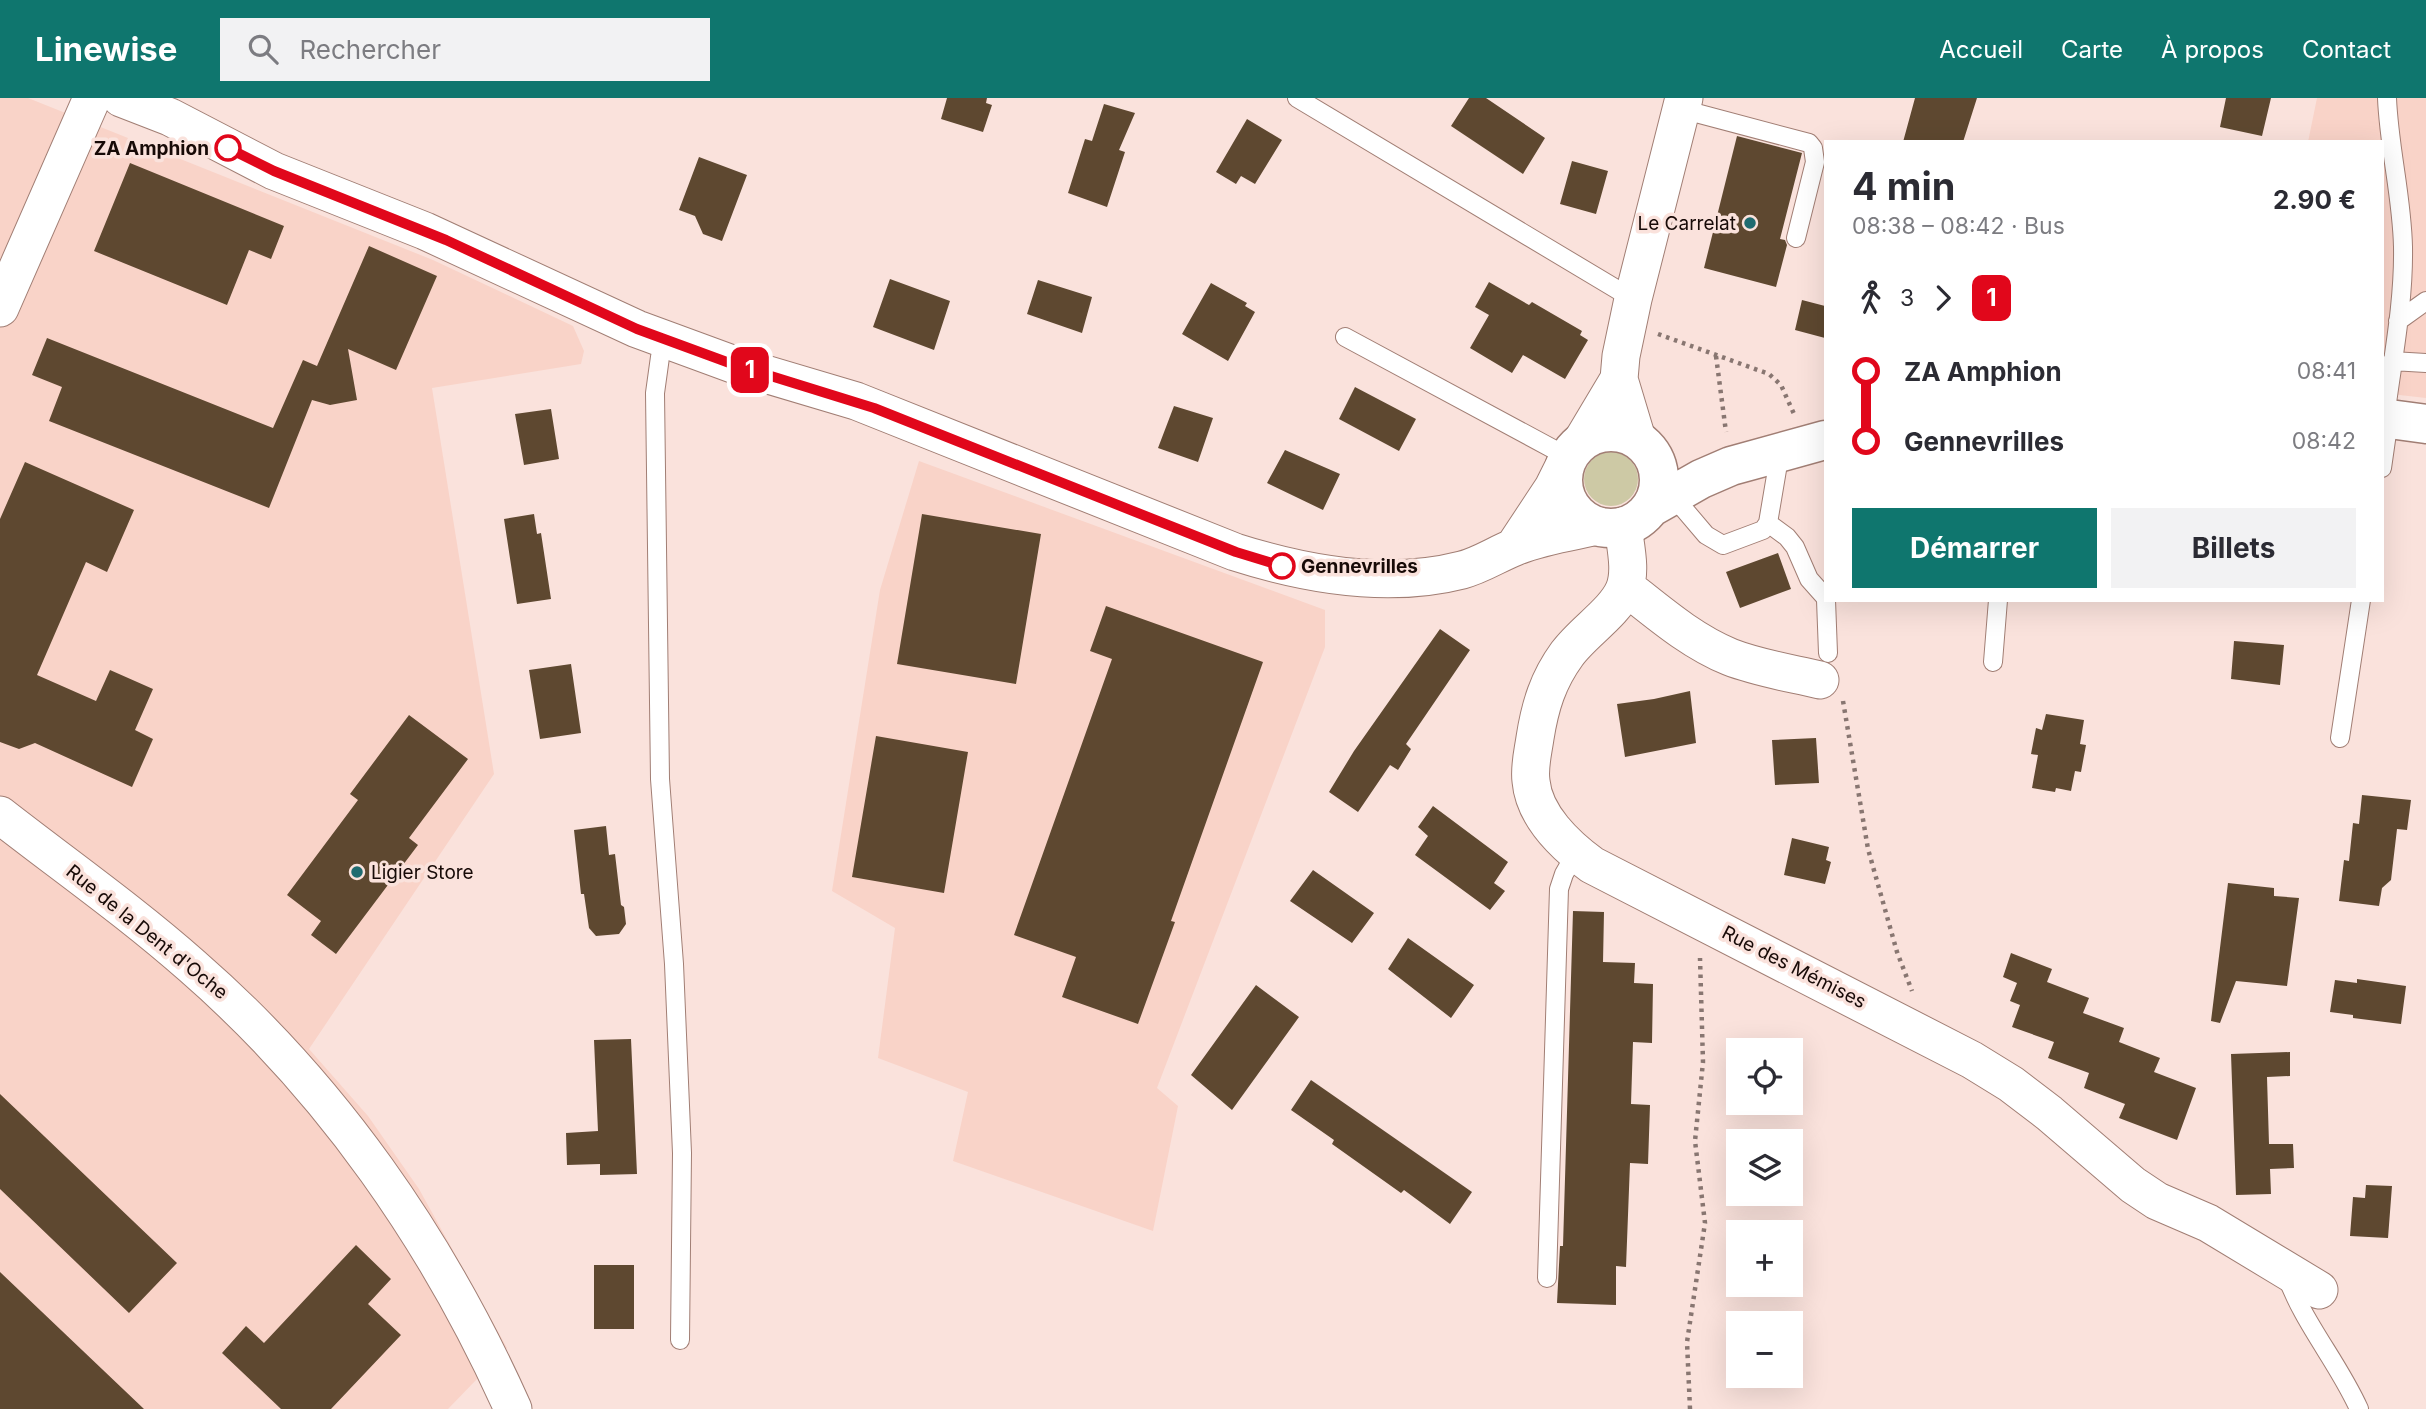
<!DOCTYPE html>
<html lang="fr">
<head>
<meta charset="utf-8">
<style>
	:root { --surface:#fff; --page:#f2f2f3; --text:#2b2b33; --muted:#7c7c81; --accent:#0f766e }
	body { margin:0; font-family:Inter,sans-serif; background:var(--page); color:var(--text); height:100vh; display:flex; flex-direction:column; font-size:26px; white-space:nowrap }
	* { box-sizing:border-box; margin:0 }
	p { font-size:23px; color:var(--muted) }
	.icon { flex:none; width:38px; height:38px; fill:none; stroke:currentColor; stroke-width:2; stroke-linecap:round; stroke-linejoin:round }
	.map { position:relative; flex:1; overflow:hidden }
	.panel { position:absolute; left:1824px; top:42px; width:560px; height:462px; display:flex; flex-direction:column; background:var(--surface); border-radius:0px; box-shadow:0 7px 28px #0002 }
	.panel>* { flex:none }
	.badge { padding:0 14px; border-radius:10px; font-size:24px; line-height:46px }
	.fabs { position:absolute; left:1726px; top:940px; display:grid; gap:14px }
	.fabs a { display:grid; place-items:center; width:77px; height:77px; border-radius:0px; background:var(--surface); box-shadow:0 7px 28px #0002; font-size:35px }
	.map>.badge { position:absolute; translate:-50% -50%; box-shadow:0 0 0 4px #fff }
	.legs { display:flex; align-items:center; gap:10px; height:77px; padding:0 28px; font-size:23px }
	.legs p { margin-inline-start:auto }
	.summary { display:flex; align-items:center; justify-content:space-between; height:119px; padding:0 28px }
	h1 { font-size:38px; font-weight:700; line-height:52px }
	.action { display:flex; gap:14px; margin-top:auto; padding:14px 28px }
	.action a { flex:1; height:80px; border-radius:0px; background:var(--accent); color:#fff; font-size:28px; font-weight:700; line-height:80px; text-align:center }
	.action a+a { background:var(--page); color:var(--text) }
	ul { padding:0 28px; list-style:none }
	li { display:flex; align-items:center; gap:24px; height:70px; font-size:26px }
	li i { display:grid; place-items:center; width:10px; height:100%; margin:0 9px; background:currentColor }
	li i::after { content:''; width:18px; height:18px; margin:-9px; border:5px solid; border-radius:50%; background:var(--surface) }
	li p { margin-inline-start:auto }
	li:first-child i { background:linear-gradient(#0000 50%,currentColor 0) }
	li:last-child i { background:linear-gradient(currentColor 50%,#0000 0) }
	header { display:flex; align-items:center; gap:42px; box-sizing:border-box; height:98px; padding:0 35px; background:var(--accent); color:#fff }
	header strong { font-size:33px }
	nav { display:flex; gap:38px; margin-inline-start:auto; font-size:24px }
	.search { width:490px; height:63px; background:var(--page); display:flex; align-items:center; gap:18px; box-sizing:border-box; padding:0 24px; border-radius:0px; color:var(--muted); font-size:26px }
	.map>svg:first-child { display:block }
</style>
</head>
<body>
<header>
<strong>Linewise</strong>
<div class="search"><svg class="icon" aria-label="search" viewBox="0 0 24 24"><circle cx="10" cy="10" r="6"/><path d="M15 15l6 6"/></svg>Rechercher</div>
<nav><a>Accueil</a><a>Carte</a><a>À propos</a><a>Contact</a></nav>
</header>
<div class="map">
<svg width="2426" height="1311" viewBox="0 0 2426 1311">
	<rect width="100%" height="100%" fill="#fae2dc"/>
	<!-- built -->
	<path fill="#f9d3c8" d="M0 0H28L433 162 573 228 584 253 581 266 432 290 494 676 309 951 368 1018 419 1091 507 1250 448 1311H0Z
		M2317 0H2426V300L2382 295V44H2308Z
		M919 363 1325 512V549L1157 990 1178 1008 1153 1133 953 1063 968 994 878 960 895 830 832 793 880 492Z"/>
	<!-- green -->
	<path fill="#cdc9a5" d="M1584 381a27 27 0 1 1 54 0a27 27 0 1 1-54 0Z"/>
	<!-- building -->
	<path fill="#5e4830" d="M947 0H987L986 5 992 7 983 34 941 21Z
		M1469 0H1486L1545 40 1523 76 1451 28Z
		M1915 0H1977L1963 44H1903Z
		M2226 0H2271L2262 38 2220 29Z
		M1104 6 1135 15 1119 52 1125 54 1107 109 1068 95 1085 41 1092 43Z
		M1247 21 1282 42 1255 86 1241 78 1236 86 1216 74Z
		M1737 38 1802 55 1780 141 1785 142 1787 147 1776 189 1704 170Z
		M699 59 747 77 722 143 703 136 695 118 679 112Z
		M1572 63 1608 73 1596 116 1560 106Z
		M130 65 284 128 271 161 249 152 227 207 94 153Z
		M369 148 437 178 396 272 348 251 357 302 330 307 312 302 269 410 49 323 62 289 32 277 47 240 273 330 303 262 317 268Z
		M890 181 950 203 934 252 873 229Z
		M1038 182 1092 199 1082 235 1027 216Z
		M1489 184 1529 207 1532 204 1582 233 1580 237 1588 242 1565 281 1523 257 1512 275 1470 250 1489 217 1475 209Z
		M1211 185 1247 205 1245 208 1255 214 1228 263 1182 236Z
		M1802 202 1825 208V240L1795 232Z
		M1355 289 1416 321 1399 353 1339 321Z
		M1174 308 1213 320 1198 364 1158 350Z
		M551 311 559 361 524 367 515 316Z
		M1285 352 1340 376 1323 412 1267 385Z
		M25 364 134 412 107 474 86 464 37 577 96 603 110 572 153 591 135 632 153 641 132 689 35 645 19 651 0 644V421Z
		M534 416 537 436 541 435 551 501 517 506 504 421Z
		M922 416 1041 436 1016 586 897 566Z
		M1778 455 1791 491 1740 510 1726 474Z
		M1106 508 1263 564 1171 823 1175 824 1138 926 1062 899 1076 859 1014 837 1112 561 1090 553Z
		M1440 531 1470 552 1406 646 1411 651 1398 672 1390 667 1358 714 1329 694 1354 653Z
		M2234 543 2284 547 2280 587 2231 581Z
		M571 566 581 635 540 641 529 572Z
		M1690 593 1696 645 1625 659 1617 606 1654 601Z
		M2046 616 2084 622 2080 646 2086 647 2081 674 2075 673 2071 693 2056 690 2055 694 2032 690 2038 657 2031 656 2036 630 2042 632Z
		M409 617 468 661 409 740 418 747 336 856 311 837 321 823 287 797 358 702 350 696Z
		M876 638 968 654 944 795 852 779Z
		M1816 640 1819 685 1775 687 1772 642Z
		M2362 697 2411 702 2407 732 2397 731 2391 782 2382 790 2379 808 2339 803 2344 762 2349 763 2353 725 2359 726Z
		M1433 708 1508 764 1494 785 1505 793 1490 812 1415 757 1428 738 1418 729Z
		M606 728 609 757 615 756 621 807 624 809 626 826 619 836 596 838 589 830 584 796H581L574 732Z
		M1792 740 1829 749 1826 762 1831 764 1825 786 1784 777Z
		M1313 772 1374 815 1352 845 1290 803Z
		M2228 785 2274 790V798L2299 800 2287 888 2236 883 2220 925 2211 923Z
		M1573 813 1604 814 1603 864 1635 865 1634 885 1653 886 1652 945 1633 944 1631 1006 1650 1007 1648 1066 1630 1065 1626 1169 1616 1168V1207L1557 1205 1560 1148H1563Z
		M1408 840 1474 887 1451 920 1388 871Z
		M2011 855 2052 871 2047 884 2089 900 2083 915 2124 930 2119 944 2160 960 2154 974 2196 990 2177 1042 2119 1020 2125 1006 2084 990 2089 975 2048 960 2054 944 2012 929 2020 907 2010 903 2017 885 2003 879Z
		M2357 881 2406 888 2401 926 2353 920V917L2330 914 2335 882 2357 885Z
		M1256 887 1299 919 1232 1012 1191 977Z
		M631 941 637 1076 600 1077V1066L567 1067 566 1035 598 1033 594 942Z
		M2290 954V978L2267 979 2269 1046H2293L2294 1070 2270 1071 2271 1096 2236 1097 2231 956Z
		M1311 982 1472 1094 1450 1126 1404 1092 1401 1095 1332 1046 1334 1042 1291 1012Z
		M0 996 177 1165 129 1215 0 1091Z
		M2366 1087 2392 1088 2388 1140 2350 1138 2353 1099 2365 1100Z
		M356 1147 391 1181 368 1206 401 1237 331 1311H281L222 1255 246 1228 264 1245Z
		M594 1167H634V1231H594Z
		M0 1174 144 1311H0Z"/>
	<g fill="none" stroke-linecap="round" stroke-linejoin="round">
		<!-- service casing -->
		<g stroke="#a17e74" stroke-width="20">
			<path id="service" d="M1297 0 1633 201
				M1681 11 1809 45 1813 50 1815 64 1796 140
				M2398 223 2426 203
				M1345 239 1568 359
				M666 242 660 259 655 295 660 681 674 866 682 1055 680 1242
				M2392 263 2426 265
				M2385 320C2392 264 2404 206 2403 149 2402 99 2389 50 2387 0
				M2382 370 2389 321
				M1672 397 1706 437 1723 447 1763 432 1768 425 1780 354
				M1768 425 1787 439 1795 449 1809 481 1825 499
				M1826 502 1828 555
				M1993 564 1998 502
				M2340 640 2361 502
				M2286 1176C2303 1225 2338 1264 2359 1311
				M1547 1180 1559 791 1564 776 1576 755"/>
		</g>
		<!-- minor casing -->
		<g stroke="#a17e74" stroke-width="39">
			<path id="minor" d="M121 0 170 19 274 73 425 133 637 231 735 267 856 303 1235 454C1307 477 1388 491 1462 472 1481 467 1497 456 1515 449 1541 438 1571 434 1598 428
				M0 210 92 0
				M1637 341 1619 281 1621 258 1633 201 1684 0
				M1582 343 1619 281
				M1623 428C1625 447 1632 473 1624 492 1614 515 1583 534 1567 556 1548 582 1540 608 1535 640 1533 654 1529 669 1531 683 1534 718 1566 748 1592 767L1972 962 2011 986 2049 1015 2133 1087 2157 1103 2208 1125 2319 1192
				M1514 449 1553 390 1564 368
				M1626 489C1659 515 1691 543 1730 559 1758 570 1790 575 1820 582
				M0 717C64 767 131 814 192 868 331 989 438 1143 513 1311"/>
		</g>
		<!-- tertiary casing -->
		<g stroke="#a17e74" stroke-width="41">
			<path id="tertiary" d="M2382 320 2426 326
				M1563 382a48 48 0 1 1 96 0a48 48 0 1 1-96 0Z
				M1650 410 1701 381 1731 368 1825 342"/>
		</g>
		<!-- path -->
		<path stroke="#887671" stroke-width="4.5" stroke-dasharray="3.5 5" stroke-linecap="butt" d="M1658 236 1769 276 1781 287 1794 316
			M1716 258 1726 334
			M1843 603 1868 751 1897 854 1912 893
			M1690 1311 1687 1244 1705 1125 1695 1043 1703 964 1700 860"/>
		<!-- service -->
		<use href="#service" stroke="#fff" stroke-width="18"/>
		<!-- minor -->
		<use href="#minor" stroke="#fff" stroke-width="37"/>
		<!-- tertiary -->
		<use href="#tertiary" stroke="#fff" stroke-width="38"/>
	</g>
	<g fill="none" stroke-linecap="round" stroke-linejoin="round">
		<!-- line-1 casing -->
		<g stroke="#fff" stroke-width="16">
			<path id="line-1" d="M228 50 274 73 446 142 637 231 735 267 874 310 1236 454 1282 468"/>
		</g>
		<!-- line-1 -->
		<use href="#line-1" stroke="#e1071b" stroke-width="10"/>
	</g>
	<!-- markers -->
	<g fill="#fff" stroke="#e1071b" stroke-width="3.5">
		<circle cx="228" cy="50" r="12"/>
		<circle cx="1282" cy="468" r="12"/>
	</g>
	<g fill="#1f6b70" stroke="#fae2dc" stroke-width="2.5">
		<circle cx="1750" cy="125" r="7"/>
		<circle cx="357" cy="774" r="7"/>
	</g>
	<g text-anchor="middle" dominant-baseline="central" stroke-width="7" stroke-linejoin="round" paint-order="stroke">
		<!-- stop labels -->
		<g font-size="19" font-weight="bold" fill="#170a07" stroke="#fae2dc" text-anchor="end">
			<text x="209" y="50">ZA Amphion</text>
			<text x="1301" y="468" text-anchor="start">Gennevrilles</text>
		</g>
		<!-- poi labels -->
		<g font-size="19" fill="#170a07" stroke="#fae2dc" text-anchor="end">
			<text x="1736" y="125">Le Carrelat</text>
			<text x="371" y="774" text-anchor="start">Ligier Store</text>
		</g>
		<!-- street labels -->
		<g font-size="19" fill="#170a07" stroke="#fae2dc">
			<text transform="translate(147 834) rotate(39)">Rue de la Dent d'Oche</text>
			<text transform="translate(1794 869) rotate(27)">Rue des Mémises</text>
		</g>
	</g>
</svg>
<div class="fabs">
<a><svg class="icon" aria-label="locate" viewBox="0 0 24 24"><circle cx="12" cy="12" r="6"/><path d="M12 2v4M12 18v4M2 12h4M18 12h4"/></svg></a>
<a><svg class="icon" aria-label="layers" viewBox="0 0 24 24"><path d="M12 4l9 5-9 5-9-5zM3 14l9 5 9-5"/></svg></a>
<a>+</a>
<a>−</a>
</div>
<b class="badge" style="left:750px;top:272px;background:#e1071b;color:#fff">1</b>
<section class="panel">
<div class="summary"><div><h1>4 min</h1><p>08:38 – 08:42 · Bus</p></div><b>2.90 €</b></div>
<div class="legs"><svg class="icon" aria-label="walk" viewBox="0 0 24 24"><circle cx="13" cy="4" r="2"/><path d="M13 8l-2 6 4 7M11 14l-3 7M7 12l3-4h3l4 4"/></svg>3<svg class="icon" aria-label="forward" viewBox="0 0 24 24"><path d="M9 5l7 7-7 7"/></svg><b class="badge" style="background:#e1071b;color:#fff">1</b></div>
<ul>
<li><i style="color:#e1071b"></i><b>ZA Amphion</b><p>08:41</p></li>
<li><i style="color:#e1071b"></i><b>Gennevrilles</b><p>08:42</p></li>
</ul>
<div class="action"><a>Démarrer</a><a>Billets</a></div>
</section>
</div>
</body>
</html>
